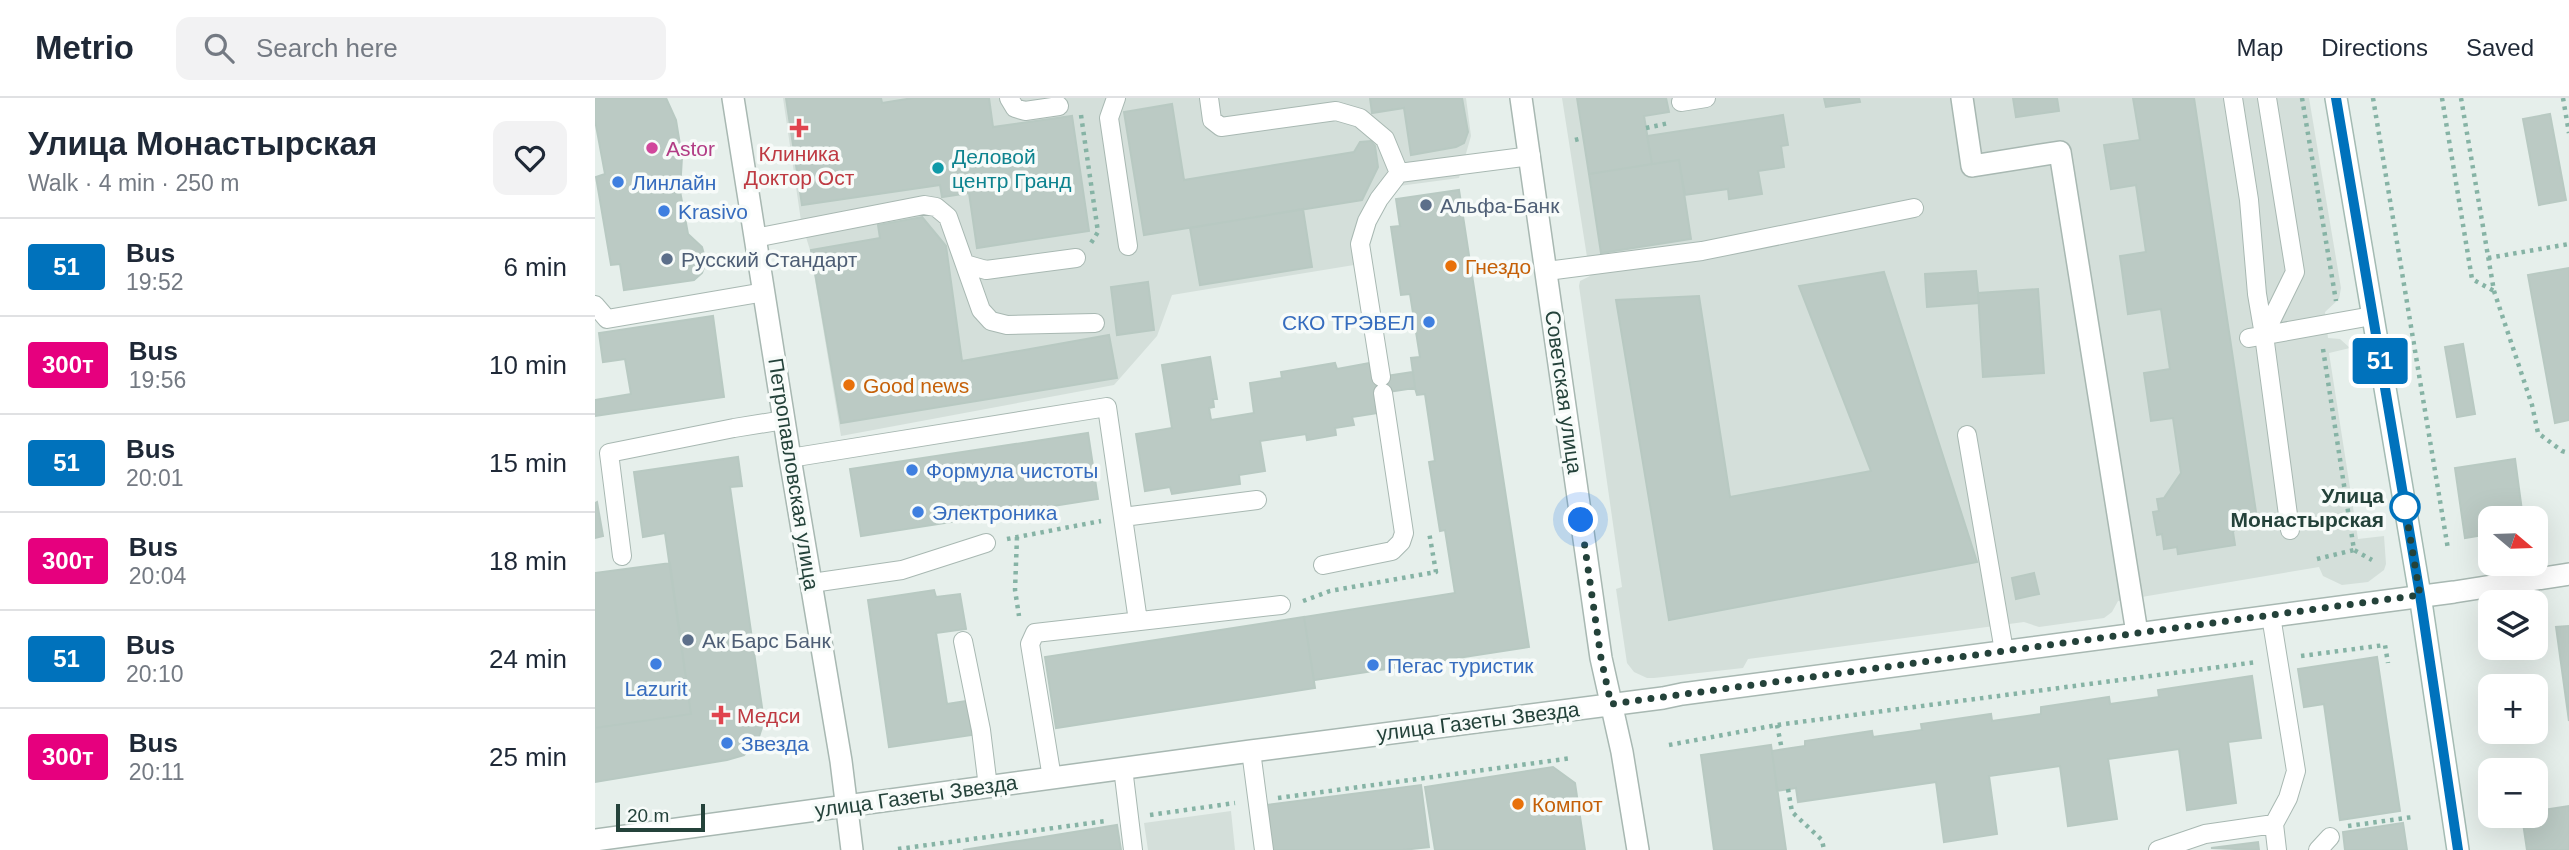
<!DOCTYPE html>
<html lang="en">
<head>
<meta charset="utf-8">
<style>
	:root { --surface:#fff; --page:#f2f2f3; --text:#1f2937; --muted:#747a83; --line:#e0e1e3 }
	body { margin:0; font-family:Helvetica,sans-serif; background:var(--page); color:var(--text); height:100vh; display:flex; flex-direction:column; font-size:26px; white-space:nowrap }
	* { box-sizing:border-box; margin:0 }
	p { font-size:23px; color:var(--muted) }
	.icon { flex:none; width:38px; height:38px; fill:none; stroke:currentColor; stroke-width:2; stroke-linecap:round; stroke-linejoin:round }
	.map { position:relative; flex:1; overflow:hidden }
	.drawer { display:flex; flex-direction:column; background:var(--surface); width:595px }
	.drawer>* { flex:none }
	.badge { padding:0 14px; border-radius:5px; font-size:24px; line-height:46px }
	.needle { width:46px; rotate:109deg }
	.controls { position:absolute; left:1883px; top:408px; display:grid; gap:14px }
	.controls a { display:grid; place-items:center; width:70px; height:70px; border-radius:14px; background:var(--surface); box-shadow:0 7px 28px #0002; font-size:35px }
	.scale { position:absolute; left:21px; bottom:18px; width:89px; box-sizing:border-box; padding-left:7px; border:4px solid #24423a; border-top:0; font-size:19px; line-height:24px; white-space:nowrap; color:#24423a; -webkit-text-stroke:5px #f7fbf9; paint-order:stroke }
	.you { position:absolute; width:35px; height:35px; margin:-18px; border:5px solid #fff; border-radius:50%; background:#1a73e8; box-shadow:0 0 0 10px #1a73e833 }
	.map>.badge { position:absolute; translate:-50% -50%; box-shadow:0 0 0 4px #fff }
	.round { display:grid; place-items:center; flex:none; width:74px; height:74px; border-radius:14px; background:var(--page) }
	.headline { display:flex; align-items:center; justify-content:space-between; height:119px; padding:0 28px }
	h1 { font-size:33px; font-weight:700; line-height:52px }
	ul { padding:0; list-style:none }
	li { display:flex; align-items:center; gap:21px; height:98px; padding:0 28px; border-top:2px solid var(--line) }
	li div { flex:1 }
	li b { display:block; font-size:26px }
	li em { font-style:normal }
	li .badge { min-width:77px; font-weight:700; text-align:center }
	header { display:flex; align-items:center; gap:42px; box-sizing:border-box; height:98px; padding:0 35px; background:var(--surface); border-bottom:2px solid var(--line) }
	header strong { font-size:33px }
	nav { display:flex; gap:38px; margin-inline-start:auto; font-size:24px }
	.search { width:490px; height:63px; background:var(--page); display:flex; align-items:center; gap:18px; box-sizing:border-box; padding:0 24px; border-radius:14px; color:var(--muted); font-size:26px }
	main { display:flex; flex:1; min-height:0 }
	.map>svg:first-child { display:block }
</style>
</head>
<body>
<header>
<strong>Metrio</strong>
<div class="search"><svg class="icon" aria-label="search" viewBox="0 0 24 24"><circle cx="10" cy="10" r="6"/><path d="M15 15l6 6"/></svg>Search here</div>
<nav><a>Map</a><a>Directions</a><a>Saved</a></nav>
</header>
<main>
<section class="drawer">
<div class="headline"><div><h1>Улица Монастырская</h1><p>Walk · 4 min · 250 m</p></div><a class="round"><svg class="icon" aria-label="heart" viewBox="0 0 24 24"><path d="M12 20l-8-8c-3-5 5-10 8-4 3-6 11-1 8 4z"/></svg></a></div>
<ul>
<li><span class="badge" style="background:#0072bc;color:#fff">51</span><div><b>Bus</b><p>19:52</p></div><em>6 min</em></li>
<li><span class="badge" style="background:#e6007e;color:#fff">300т</span><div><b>Bus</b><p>19:56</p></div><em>10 min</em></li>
<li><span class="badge" style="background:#0072bc;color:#fff">51</span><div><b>Bus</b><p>20:01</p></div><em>15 min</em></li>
<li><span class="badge" style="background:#e6007e;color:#fff">300т</span><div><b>Bus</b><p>20:04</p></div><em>18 min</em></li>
<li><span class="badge" style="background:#0072bc;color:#fff">51</span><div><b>Bus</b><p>20:10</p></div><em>24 min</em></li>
<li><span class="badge" style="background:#e6007e;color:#fff">300т</span><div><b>Bus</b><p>20:11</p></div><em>25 min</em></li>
</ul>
</section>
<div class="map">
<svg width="1974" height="752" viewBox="0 0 1974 752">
	<rect width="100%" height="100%" fill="#e6efeb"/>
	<!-- built -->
	<path fill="#d4dfda" d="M188 0H871L876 38 864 80 804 88 786 112 759 167 577 197 562 238 519 287 246 338 215 152 206 123Z
		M967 0H1714L1746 190 1744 201 1730 214 1733 240 1745 241 1755 250 1734 255 1763 441 1789 438 1791 466 1789 472 1773 484 1747 487 1728 478 1724 469 1523 503 1517 514 1509 520 1444 529 1429 524 1153 561 1148 570 1059 580H1052L1039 574 1032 565 1021 491 1027 489 984 188 985 183 995 178Z
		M636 713 640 752H553L549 725Z"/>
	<!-- building -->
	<path fill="#bbcac4" stroke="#b8c9c2" stroke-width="2" d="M0 0H71L81 22 87 59 85 93 93 136 107 149 111 164 107 175 99 182 29 192 25 166 16 167 1 79 10 76 0 22Z
		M191 0H286L287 5 318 0H394L398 29 477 18 494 133 382 150 374 95 347 99 345 87 207 107Z
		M775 0H867L873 34 869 45 861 49 816 57 809 10 777 15Z
		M982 0H1071L1074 14 1049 18 1057 66 994 76Z
		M1229 0H1264L1265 4 1231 9Z
		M1418 0H1462L1464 13 1421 19Z
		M1538 0H1599L1661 414 1652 416 1638 434 1640 447 1583 456 1582 449 1569 451 1567 436 1562 437 1558 414 1564 413 1562 401 1569 400 1586 375 1578 320 1556 323 1549 275 1575 271 1566 211 1533 216 1525 158 1551 154 1541 87 1516 91 1509 47 1545 42Z
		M577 6 589 82 759 54 765 44 776 43 780 48 783 69 767 102 549 137 529 14Z
		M1955 16 1971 102 1944 107 1928 21Z
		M1188 17 1193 47 1186 48 1189 69 1163 73 1167 96 1134 101 1133 91 1090 97 1084 62 1057 66 1052 38Z
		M1084 62 1096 141 1006 155 994 76Z
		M864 92 934 549 719 582 709 519 860 495 850 432 845 433 834 364 840 363 830 296 822 297 820 290 816 260 825 259 815 196 806 197 796 129 805 128 801 101Z
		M708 111 717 169 605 187 595 130Z
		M327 119 351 148 367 263 514 237 522 280 246 325 216 152 285 140 283 127Z
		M1974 170V322L1960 325 1933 177Z
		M1381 173 1384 205 1332 209 1330 176Z
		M1289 174 1382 464 1074 522 1021 202 1104 198 1135 399 1276 373 1204 188Z
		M553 184 559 232 522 237 516 189Z
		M1443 191 1449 275 1388 279 1383 195Z
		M118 218 129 299 0 318V302L36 296 30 261 8 264 4 235Z
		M1868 246 1880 316 1862 319 1850 249Z
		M615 259 622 301H618L619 309 614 310 616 322 659 315 655 285 687 280 686 274 740 265 742 271 775 265 778 280 818 274 820 290 780 296 783 315 757 319 759 327 740 330 741 337 712 342 711 336 665 343 670 373 644 377 645 386 577 396 575 389 550 393 541 336 577 330 567 267Z
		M493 335 503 401 266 438 255 371Z
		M143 359 147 388 135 389 169 623 163 642 149 657 132 662 0 684V630L96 616 70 435 48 439 39 374Z
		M1920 361 1928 420H1895V436L1870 440 1860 370Z
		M2 404 8 438 0 440V405Z
		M75 465 96 616 0 630V475Z
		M1439 475 1444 496 1421 501 1417 480Z
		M339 492 341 499 365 496 371 531 341 535 352 606 372 603 377 637 294 649 273 502Z
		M709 519 720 590 461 630 450 559Z
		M1974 528V623L1961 529Z
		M1782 559 1805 713 1745 722 1729 606 1709 609 1703 571Z
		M1657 578 1666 640 1633 644 1641 705 1592 712 1584 651 1513 661 1522 721 1473 728 1465 668 1394 678 1402 736 1349 744 1341 684 1203 704 1201 690 1182 693 1177 653 1210 648V643L1277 633 1278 639 1327 632 1326 626 1396 616 1397 623 1446 616V609L1514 599 1515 606 1564 599 1563 592Z
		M1176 647 1191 752H1119L1106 657Z
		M958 669 980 685 990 752H840L830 689Z
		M826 687 834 749 808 752H677L671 707Z
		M1974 708V752H1932L1927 718H1941V713Z
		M1808 725 1812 752H1750L1748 734Z
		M522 727 526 752H368Z
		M1663 744 1664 752 1616 750Z"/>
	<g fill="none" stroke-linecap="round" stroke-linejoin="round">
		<!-- service casing -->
		<g stroke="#a8b8b2" stroke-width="20">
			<path id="service" d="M414 0 420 10 430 13 464 8
				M521 0 514 20 533 148
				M614 0 617 22 626 29 741 13 765 20 790 41 804 75
				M1638 0 1654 102 1662 196 1669 237
				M1672 0 1700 174 1669 237 1695 432
				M1086 4 1111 0
				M160 140 329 107 341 109 353 119 386 212 396 223 412 227 500 225
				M370 166 391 172 481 160
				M952 173 1107 153 1319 110
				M0 207 12 221 169 194
				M1654 240 1777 218
				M786 279 765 146 772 123 784 101 804 75 936 58
				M1372 337 1409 553
				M195 360 512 309 543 523
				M528 419 662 402
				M27 458 14 355 139 330 189 322
				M728 467 797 453 806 444 809 435 788 295
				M217 485 307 472 391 445
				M368 543 386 632 393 689
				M656 653 669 752
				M528 670 538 752
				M457 680 435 546 440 535 686 507
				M1679 726 1682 752
				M1563 752 1610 736 1679 726 1693 700 1701 673 1676 518
				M1723 752 1735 739"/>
		</g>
		<!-- minor casing -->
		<g stroke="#a8b8b2" stroke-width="24">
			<path id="minor" d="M926 0 1006 560 1027 654 1043 752
				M1367 0 1377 68 1465 54 1542 535
				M0 742 656 653 1068 600 1087 596 1859 494 1974 476"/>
		</g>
		<!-- tertiary casing -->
		<g stroke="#a8b8b2" stroke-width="24">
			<path id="tertiary" d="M138 0 195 360 246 663 257 752"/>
		</g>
		<!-- secondary casing -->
		<g stroke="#a4bbb3" stroke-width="24">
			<path id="secondary" d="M1741 0 1825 497 1863 752"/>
		</g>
		<!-- path -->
		<path stroke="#86b3a5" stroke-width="4.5" stroke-dasharray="3.5 5" stroke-linecap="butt" d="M1707 0 1741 203
			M1778 0 1853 451
			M1847 0 1877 181 1899 193
			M1866 0 1899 193 1937 307 1943 335 1967 353 1974 355
			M1968 0 1974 35
			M486 17 503 134 496 145
			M1051 30 1074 25
			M980 42 988 40
			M1893 160 1974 146
			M1728 251 1759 452 1777 462
			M422 439 420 492 424 518
			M412 441 506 423
			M1722 461 1759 452
			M708 503 735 493 841 474 834 434
			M1706 558 1790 547 1793 565
			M1182 627 1187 652
			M1074 647 1182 627 1662 564
			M1193 691 1197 714 1227 742 1229 752
			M683 700 977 660
			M555 717 640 705
			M1753 728 1818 719
			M303 751 511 723"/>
		<!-- service -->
		<use href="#service" stroke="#fff" stroke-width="18"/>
		<!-- minor -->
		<use href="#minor" stroke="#fff" stroke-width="21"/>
		<!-- tertiary -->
		<use href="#tertiary" stroke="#fff" stroke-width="21"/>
		<!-- secondary -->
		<use href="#secondary" stroke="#fff" stroke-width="21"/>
	</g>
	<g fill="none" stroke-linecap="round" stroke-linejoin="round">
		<!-- line casing -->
		<g stroke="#fff" stroke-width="16">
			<path id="line" d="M1741 0 1825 497 1863 752"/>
		</g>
		<!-- line -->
		<use href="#line" stroke="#0072bc" stroke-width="10"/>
		<!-- walk -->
		<path stroke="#24423a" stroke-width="7" stroke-dasharray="0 12.6" d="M986 422 1006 560 1016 606 1825 497 1810 409"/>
	</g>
	<!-- markers -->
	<g fill="#e0444e" stroke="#f7fbf9" stroke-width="2.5">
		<path d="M200.5 19.5h7v7h7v7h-7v7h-7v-7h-7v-7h7z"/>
		<path d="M122.5 606.5h7v7h7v7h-7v7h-7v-7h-7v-7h7z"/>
	</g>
	<circle fill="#d1479c" stroke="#f7fbf9" stroke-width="2.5" cx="57" cy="50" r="7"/>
	<circle fill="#0f9aa8" stroke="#f7fbf9" stroke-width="2.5" cx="343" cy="70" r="7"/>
	<g fill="#3f7fe0" stroke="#f7fbf9" stroke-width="2.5">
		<circle cx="23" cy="84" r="7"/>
		<circle cx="69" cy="113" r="7"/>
		<circle cx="834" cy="224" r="7"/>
		<circle cx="317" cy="372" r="7"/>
		<circle cx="323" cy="414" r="7"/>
		<circle cx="61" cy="566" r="7"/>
		<circle cx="778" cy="567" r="7"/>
		<circle cx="132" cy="645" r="7"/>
	</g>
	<g fill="#5c6f8a" stroke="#f7fbf9" stroke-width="2.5">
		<circle cx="831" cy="107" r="7"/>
		<circle cx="72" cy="161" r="7"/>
		<circle cx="93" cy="542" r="7"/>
	</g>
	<g fill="#e8710a" stroke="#f7fbf9" stroke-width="2.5">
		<circle cx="856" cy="168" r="7"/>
		<circle cx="254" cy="287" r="7"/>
		<circle cx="923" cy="706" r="7"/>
	</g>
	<circle fill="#fff" stroke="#0072bc" stroke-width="3.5" cx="1810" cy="409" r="14"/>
	<g text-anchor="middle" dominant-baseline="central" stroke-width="7" stroke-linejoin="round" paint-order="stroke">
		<!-- hotel labels -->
		<g font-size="21" fill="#b23c85" stroke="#f7fbf9" text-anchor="start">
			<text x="71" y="50">Astor</text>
		</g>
		<!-- health labels -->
		<g font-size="21" fill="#be3a42" stroke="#f7fbf9">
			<text x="204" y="55">Клиника<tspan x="204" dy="24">Доктор Ост</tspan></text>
			<text x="142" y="617" text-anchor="start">Медси</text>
		</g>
		<!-- culture labels -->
		<g font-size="21" fill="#0d838f" stroke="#f7fbf9" text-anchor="start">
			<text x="357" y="58">Деловой<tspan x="357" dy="24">центр Гранд</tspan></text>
		</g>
		<!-- shop labels -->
		<g font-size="21" fill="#366cbe" stroke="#f7fbf9" text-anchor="start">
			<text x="37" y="84">Линлайн</text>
			<text x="83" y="113">Krasivo</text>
			<text x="820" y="224" text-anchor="end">СКО ТРЭВЕЛ</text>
			<text x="331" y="372">Формула чистоты</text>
			<text x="337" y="414">Электроника</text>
			<text x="792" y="567">Пегас туристик</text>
			<text x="61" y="590" text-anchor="middle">Lazurit</text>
			<text x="146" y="645">Звезда</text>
		</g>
		<!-- service labels -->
		<g font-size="21" fill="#4e5e75" stroke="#f7fbf9" text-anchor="start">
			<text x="845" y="107">Альфа-Банк</text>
			<text x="86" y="161">Русский Стандарт</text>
			<text x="107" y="542">Ак Барс Банк</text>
		</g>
		<!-- food labels -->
		<g font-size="21" fill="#c56008" stroke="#f7fbf9" text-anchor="start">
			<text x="870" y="168">Гнездо</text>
			<text x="268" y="287">Good news</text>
			<text x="937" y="706">Компот</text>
		</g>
		<!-- street labels -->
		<g font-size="21" fill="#24423a" stroke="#f7fbf9">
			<text transform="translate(969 294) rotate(82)">Советская улица</text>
			<text transform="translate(199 376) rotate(81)">Петропавловская улица</text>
			<text transform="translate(883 623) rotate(-7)">улица Газеты Звезда</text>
			<text transform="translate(321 698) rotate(-8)">улица Газеты Звезда</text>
		</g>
		<!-- stop labels -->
		<g font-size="21" font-weight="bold" fill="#24423a" stroke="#f7fbf9" text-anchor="end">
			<text x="1789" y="397">Улица<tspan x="1789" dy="24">Монастырская</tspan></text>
		</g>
	</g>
</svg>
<div class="controls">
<a><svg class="needle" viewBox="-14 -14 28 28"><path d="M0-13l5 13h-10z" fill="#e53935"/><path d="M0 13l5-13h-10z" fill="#747a83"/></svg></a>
<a><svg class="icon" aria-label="layers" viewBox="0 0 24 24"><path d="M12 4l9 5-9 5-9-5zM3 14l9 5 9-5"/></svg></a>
<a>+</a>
<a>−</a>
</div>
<div class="scale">20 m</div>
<div class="you" style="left:986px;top:422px"></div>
<b class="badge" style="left:1785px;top:263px;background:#0072bc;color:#fff">51</b>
</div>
</main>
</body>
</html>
